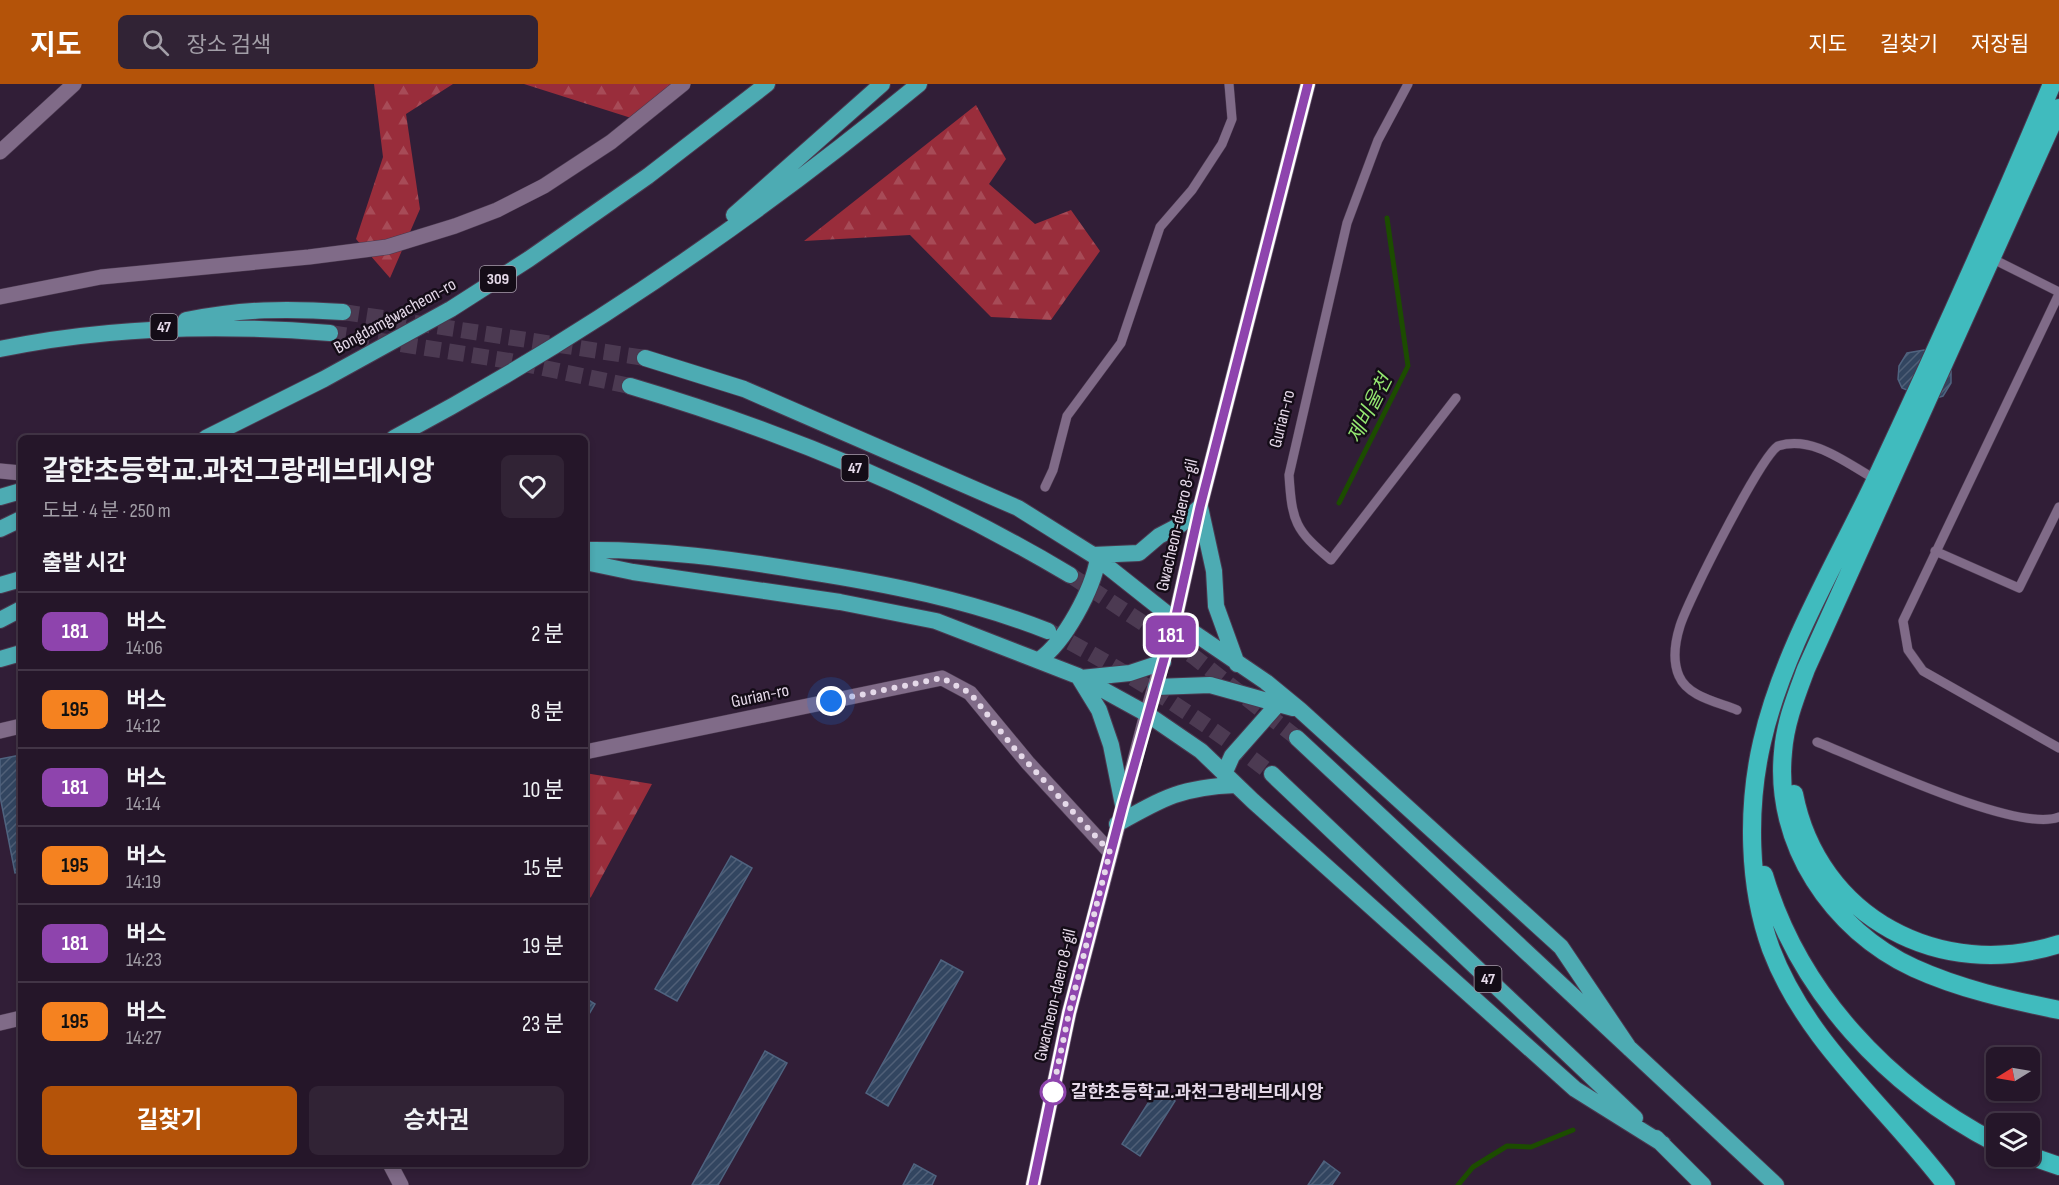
<!DOCTYPE html>
<html lang="ko">
<head>
<meta charset="utf-8">
<style>
	:root { --surface:#251629; --page:#312335; --text:#f1f3f6; --muted:#a39fa8; --line:#423546; --accent:#b45309 }
	body { margin:0; font-family:"Sofia Sans Condensed","Noto Sans KR",sans-serif; background:var(--page); color:var(--text); height:100vh; display:flex; flex-direction:column; font-size:22px; white-space:nowrap }
	* { box-sizing:border-box; margin:0 }
	p { font-size:20px; color:var(--muted) }
	.icon { flex:none; width:33px; height:33px; fill:none; stroke:currentColor; stroke-width:2; stroke-linecap:round; stroke-linejoin:round }
	.map { position:relative; flex:1; overflow:hidden }
	.panel { position:absolute; left:18px; top:351px; width:570px; height:732px; display:flex; flex-direction:column; background:var(--surface); border-radius:9px; box-shadow:0 3px 9px #0003,0 0 0 2px var(--line) }
	.panel>* { flex:none }
	.badge { padding:0 12px; border-radius:9px; font-size:21px; line-height:39px }
	.needle { width:39px; rotate:259deg }
	.fabs { position:absolute; left:1986px; top:963px; display:grid; gap:12px }
	.fabs a { display:grid; place-items:center; width:54px; height:54px; border-radius:9px; background:var(--surface); box-shadow:0 3px 9px #0003,0 0 0 2px var(--line); font-size:30px }
	.you { position:absolute; width:30px; height:30px; margin:-15px; border:4px solid #fff; border-radius:50%; background:#1a73e8; box-shadow:0 0 0 9px #1a73e833 }
	.map>.badge { position:absolute; translate:-50% -50%; box-shadow:0 0 0 3px #fff }
	h2 { padding:0 24px; font-size:22px; line-height:54px }
	.round { display:grid; place-items:center; flex:none; width:63px; height:63px; border-radius:9px; background:var(--page) }
	.head { display:flex; align-items:center; justify-content:space-between; height:102px; padding:0 24px }
	h1 { font-size:28px; font-weight:700; line-height:45px }
	.primary-button { display:flex; gap:12px; margin-top:auto; padding:12px 24px }
	.primary-button a { flex:1; height:69px; border-radius:9px; background:var(--accent); color:#fff; font-size:24px; font-weight:700; line-height:69px; text-align:center }
	.primary-button a+a { background:var(--page); color:var(--text) }
	ul { padding:0; list-style:none }
	li { display:flex; align-items:center; gap:18px; height:78px; padding:0 24px; border-top:2px solid var(--line) }
	li div { flex:1 }
	li b { display:block; font-size:22px }
	li em { font-style:normal }
	li .badge { min-width:66px; font-weight:700; text-align:center }
	header { display:flex; align-items:center; gap:36px; box-sizing:border-box; height:84px; padding:0 30px; background:var(--accent); color:#fff }
	header strong { font-size:28px }
	nav { display:flex; gap:33px; margin-inline-start:auto; font-size:21px }
	.search { width:420px; height:54px; background:var(--page); display:flex; align-items:center; gap:15px; box-sizing:border-box; padding:0 21px; border-radius:9px; color:var(--muted); font-size:22px }
	.map>svg:first-child { display:block }
</style>
</head>
<body>
<header>
<strong>지도</strong>
<div class="search"><svg class="icon" aria-label="search" viewBox="0 0 24 24"><circle cx="10" cy="10" r="6"/><path d="M15 15l6 6"/></svg>장소 검색</div>
<nav><a>지도</a><a>길찾기</a><a>저장됨</a></nav>
</header>
<div class="map">
<svg width="2059" height="1101" viewBox="0 0 2059 1101">
	<defs>
		<pattern id="forest-firs" width="22" height="20" patternUnits="userSpaceOnUse" patternTransform="scale(1.5)"><rect width="22" height="20" fill="#992d3b"/><path d="M5 1l3.5 6h-7zM16 11l3.5 6h-7z" fill="#a74b57"/></pattern>
		<pattern id="building-hatch" width="6" height="6" patternUnits="userSpaceOnUse" patternTransform="scale(1.5)"><rect width="6" height="6" fill="#324560"/><path d="M-1 1l2-2M0 6l6-6M5 7l2-2" fill="none" stroke="#505f77"/></pattern>
	</defs>
	<rect width="100%" height="100%" fill="#311e37"/>
	<!-- forest -->
	<path fill="url(#forest-firs)" d="M374 0H453L406 30 420 125 390 194 356 155 383 73Z
		M524 0H673L647 39Z
		M976 21 1006 75 989 100 1035 140 1071 126 1100 167 1051 236 991 233 910 151 804 157Z
		M585 689 652 700 591 813 585 818Z"/>
	<g fill="none" stroke-linecap="round" stroke-linejoin="round">
		<!-- stream -->
		<path stroke="#1c4c00" stroke-width="5" d="M1339 419 1408 282 1387 134
			M1458 1101 1473 1083 1507 1062 1531 1063 1573 1046"/>
	</g>
	<!-- building -->
	<path fill="url(#building-hatch)" stroke="#4f637f" stroke-width="1.5" d="M1924 266 1942 275 1951 287V299L1943 312 1930 316 1902 304 1898 295 1899 282 1907 269Z
		M21 671V788L15 789 0 712V675Z
		M731 772 752 784 677 917 655 905Z
		M941 876 963 888 888 1022 866 1009Z
		M585 914 595 920 585 937Z
		M765 967 787 979 718 1101H692Z
		M1157 1005 1175 1017 1140 1072 1122 1060Z
		M1324 1077 1340 1089 1332 1101H1308Z
		M914 1080 936 1092 932 1101H903Z"/>
	<g fill="none" stroke-linecap="round" stroke-linejoin="round">
		<!-- trunk-tunnel -->
		<path stroke="#4c3a52" stroke-width="16" stroke-dasharray="16 8" stroke-linecap="butt" d="M343 228 645 274
			M330 249 510 277 630 302
			M1070 491 1193 572 1297 654
			M1049 547C1128 588 1202 635 1272 690"/>
		<!-- service casing -->
		<g stroke="#4a394f" stroke-width="10">
			<path id="service" d="M1408 0 1378 56 1347 139 1289 391C1292 438 1295 446 1331 476L1456 314
				M1991 174 2059 208
				M2059 210 1903 537 1908 566 1923 587 2059 664
				M1045 403 1053 386 1067 332 1121 259 1160 143 1192 106 1222 60 1232 35 1229 0
				M1935 467 2019 504 2059 423
				M1737 626C1718 618 1688 613 1679 592 1672 576 1675 558 1680 542 1688 516 1760 374 1778 362 1813 351 1846 379 1875 395
				M1817 658C1863 676 2018 750 2059 733"/>
		</g>
		<!-- minor casing -->
		<g stroke="#4a394f" stroke-width="16">
			<path id="minor" d="M0 68 74 0
				M0 213 101 193 309 173 387 163 455 142 497 126 544 102 611 58 683 0
				M0 387 21 389
				M0 647 21 642
				M585 668 942 594 970 609 1028 679 1110 768
				M0 939 21 934
				M390 1080 401 1101"/>
		</g>
		<!-- tertiary casing -->
		<g stroke="#4a394f" stroke-width="16">
			<path id="tertiary" d="M1033 1101 1069 929 1147 630 1175 536 1200 423 1308 0"/>
		</g>
		<!-- trunk casing -->
		<g stroke="#4a394f" stroke-width="18">
			<path id="trunk" d="M734 131 882 0
				M186 236C244 225 284 224 343 228
				M0 265C110 242 219 240 330 249
				M645 274 744 305 1018 424 1093 471 1175 536 1266 598 1300 626 1561 863 1629 964
				M630 302C782 347 934 410 1070 491
				M206 354 324 295 451 225 529 175 648 92 767 0
				M394 354C580 255 756 134 919 0
				M0 413 21 407
				M1200 423 1214 487 1216 522 1237 580
				M0 445 21 435
				M585 466C658 465 732 475 804 487 888 500 969 516 1048 547
				M1093 471 1139 469 1159 452 1180 441 1200 423
				M585 478 633 488 840 518 936 537 1078 592 1147 630 1201 667 1253 717 1575 1005 1663 1060
				M0 501 21 495
				M0 536 21 525
				M0 575 21 569
				M1039 576C1065 558 1093 505 1098 474
				M1081 594 1130 589 1163 578
				M1080 595 1099 626 1111 661 1123 721
				M1156 603 1210 601 1293 624
				M1297 654 1776 1101
				M1224 690 1232 672 1278 620
				M1272 690 1635 1034
				M1117 740C1163 714 1182 703 1236 701
				M1656 1054 1703 1101"/>
		</g>
		<!-- motorway casing -->
		<g stroke="#4a394f" stroke-width="20">
			<path id="motorway" d="M2059 24 1806 585C1796 612 1785 639 1783 668 1774 760 1832 846 1914 884 1960 905 2010 916 2059 926
				M1794 710C1818 834 1941 898 2059 860
				M1764 791C1799 909 1888 1003 1996 1059
				M2030 1072 2059 1082
				M1946 1101C1887 1023 1806 958 1771 865 1748 802 1747 723 1762 658 1782 569 1835 481 1874 399 1936 267 1996 134 2052 0"/>
		</g>
		<!-- service -->
		<use href="#service" stroke="#806b88" stroke-width="9"/>
		<!-- minor -->
		<use href="#minor" stroke="#806b88" stroke-width="15"/>
		<!-- tertiary -->
		<use href="#tertiary" stroke="#806b88" stroke-width="15"/>
		<!-- trunk -->
		<use href="#trunk" stroke="#4dabb3" stroke-width="16"/>
		<!-- motorway -->
		<use href="#motorway" stroke="#40bbbe" stroke-width="18"/>
	</g>
	<g fill="none" stroke-linecap="round" stroke-linejoin="round">
		<!-- line casing -->
		<g stroke="#fff" stroke-width="14">
			<path id="line" d="M1033 1101 1069 929 1123 721 1175 536 1200 423 1308 0"/>
		</g>
		<!-- line -->
		<use href="#line" stroke="#8e44ad" stroke-width="9"/>
		<!-- walk -->
		<path stroke="#e5d9e9" stroke-width="6" stroke-dasharray="0 10.8" d="M831 617 942 594 970 609 1014 664 1110 768 1069 929 1051 1015 1053 1008"/>
	</g>
	<!-- markers -->
	<circle fill="#fff" stroke="#8e44ad" stroke-width="3" cx="1053" cy="1008" r="12"/>
	<g text-anchor="middle" dominant-baseline="central" stroke-width="5" stroke-linejoin="round" paint-order="stroke">
		<!-- shield labels -->
		<g fill="#140c17" stroke="#a69caa" stroke-width="1.5">
			<rect x="480" y="182" width="36" height="26" rx="4.5"/>
			<rect x="150.5" y="230" width="27" height="26" rx="4.5"/>
			<rect x="841.5" y="371" width="27" height="26" rx="4.5"/>
			<rect x="1474.5" y="882" width="27" height="26" rx="4.5"/>
		</g>
		<g font-size="16" font-weight="bold" fill="#e5d9e9">
			<text x="498" y="195">309</text>
			<text x="164" y="243">47</text>
			<text x="855" y="384">47</text>
			<text x="1488" y="895">47</text>
		</g>
		<!-- street labels -->
		<g font-size="18" fill="#e5d9e9" stroke="#140c17">
			<text transform="translate(395 232) rotate(-29)">Bongdamgwacheon-ro</text>
			<text transform="translate(1282 335) rotate(-76)">Gurian-ro</text>
			<text transform="translate(1177 441) rotate(-77)">Gwacheon-daero 8-gil</text>
			<text transform="translate(760 612) rotate(-12)">Gurian-ro</text>
			<text transform="translate(1055 911) rotate(-77)">Gwacheon-daero 8-gil</text>
		</g>
		<!-- stop labels -->
		<g font-size="18" font-weight="bold" fill="#e5d9e9" stroke="#140c17" text-anchor="start">
			<text x="1071" y="1008">갈햔초등학교.과천그랑레브데시앙</text>
		</g>
		<!-- water labels -->
		<g font-size="20" font-style="italic" fill="#94e771" stroke="#140c17">
			<text transform="translate(1370 325) rotate(-63)">제비울천</text>
		</g>
	</g>
</svg>
<div class="fabs">
<a><svg class="needle" viewBox="-14 -14 28 28"><path d="M0-13l5 13h-10z" fill="#e53935"/><path d="M0 13l5-13h-10z" fill="#a39fa8"/></svg></a>
<a><svg class="icon" aria-label="layers" viewBox="0 0 24 24"><path d="M12 4l9 5-9 5-9-5zM3 14l9 5 9-5"/></svg></a>
</div>
<div class="you" style="left:831px;top:617px"></div>
<b class="badge" style="left:1171px;top:551px;background:#8e44ad;color:#fff">181</b>
<section class="panel">
<div class="head"><div><h1>갈햔초등학교.과천그랑레브데시앙</h1><p>도보 · 4 분 · 250 m</p></div><a class="round"><svg class="icon" aria-label="heart" viewBox="0 0 24 24"><path d="M12 20l-8-8c-3-5 5-10 8-4 3-6 11-1 8 4z"/></svg></a></div>
<h2>출발 시간</h2>
<ul>
<li><span class="badge" style="background:#8e44ad;color:#fff">181</span><div><b>버스</b><p>14:06</p></div><em>2 분</em></li>
<li><span class="badge" style="background:#f58220;color:#111">195</span><div><b>버스</b><p>14:12</p></div><em>8 분</em></li>
<li><span class="badge" style="background:#8e44ad;color:#fff">181</span><div><b>버스</b><p>14:14</p></div><em>10 분</em></li>
<li><span class="badge" style="background:#f58220;color:#111">195</span><div><b>버스</b><p>14:19</p></div><em>15 분</em></li>
<li><span class="badge" style="background:#8e44ad;color:#fff">181</span><div><b>버스</b><p>14:23</p></div><em>19 분</em></li>
<li><span class="badge" style="background:#f58220;color:#111">195</span><div><b>버스</b><p>14:27</p></div><em>23 분</em></li>
</ul>
<div class="primary-button"><a>길찾기</a><a>승차권</a></div>
</section>
</div>
</body>
</html>
